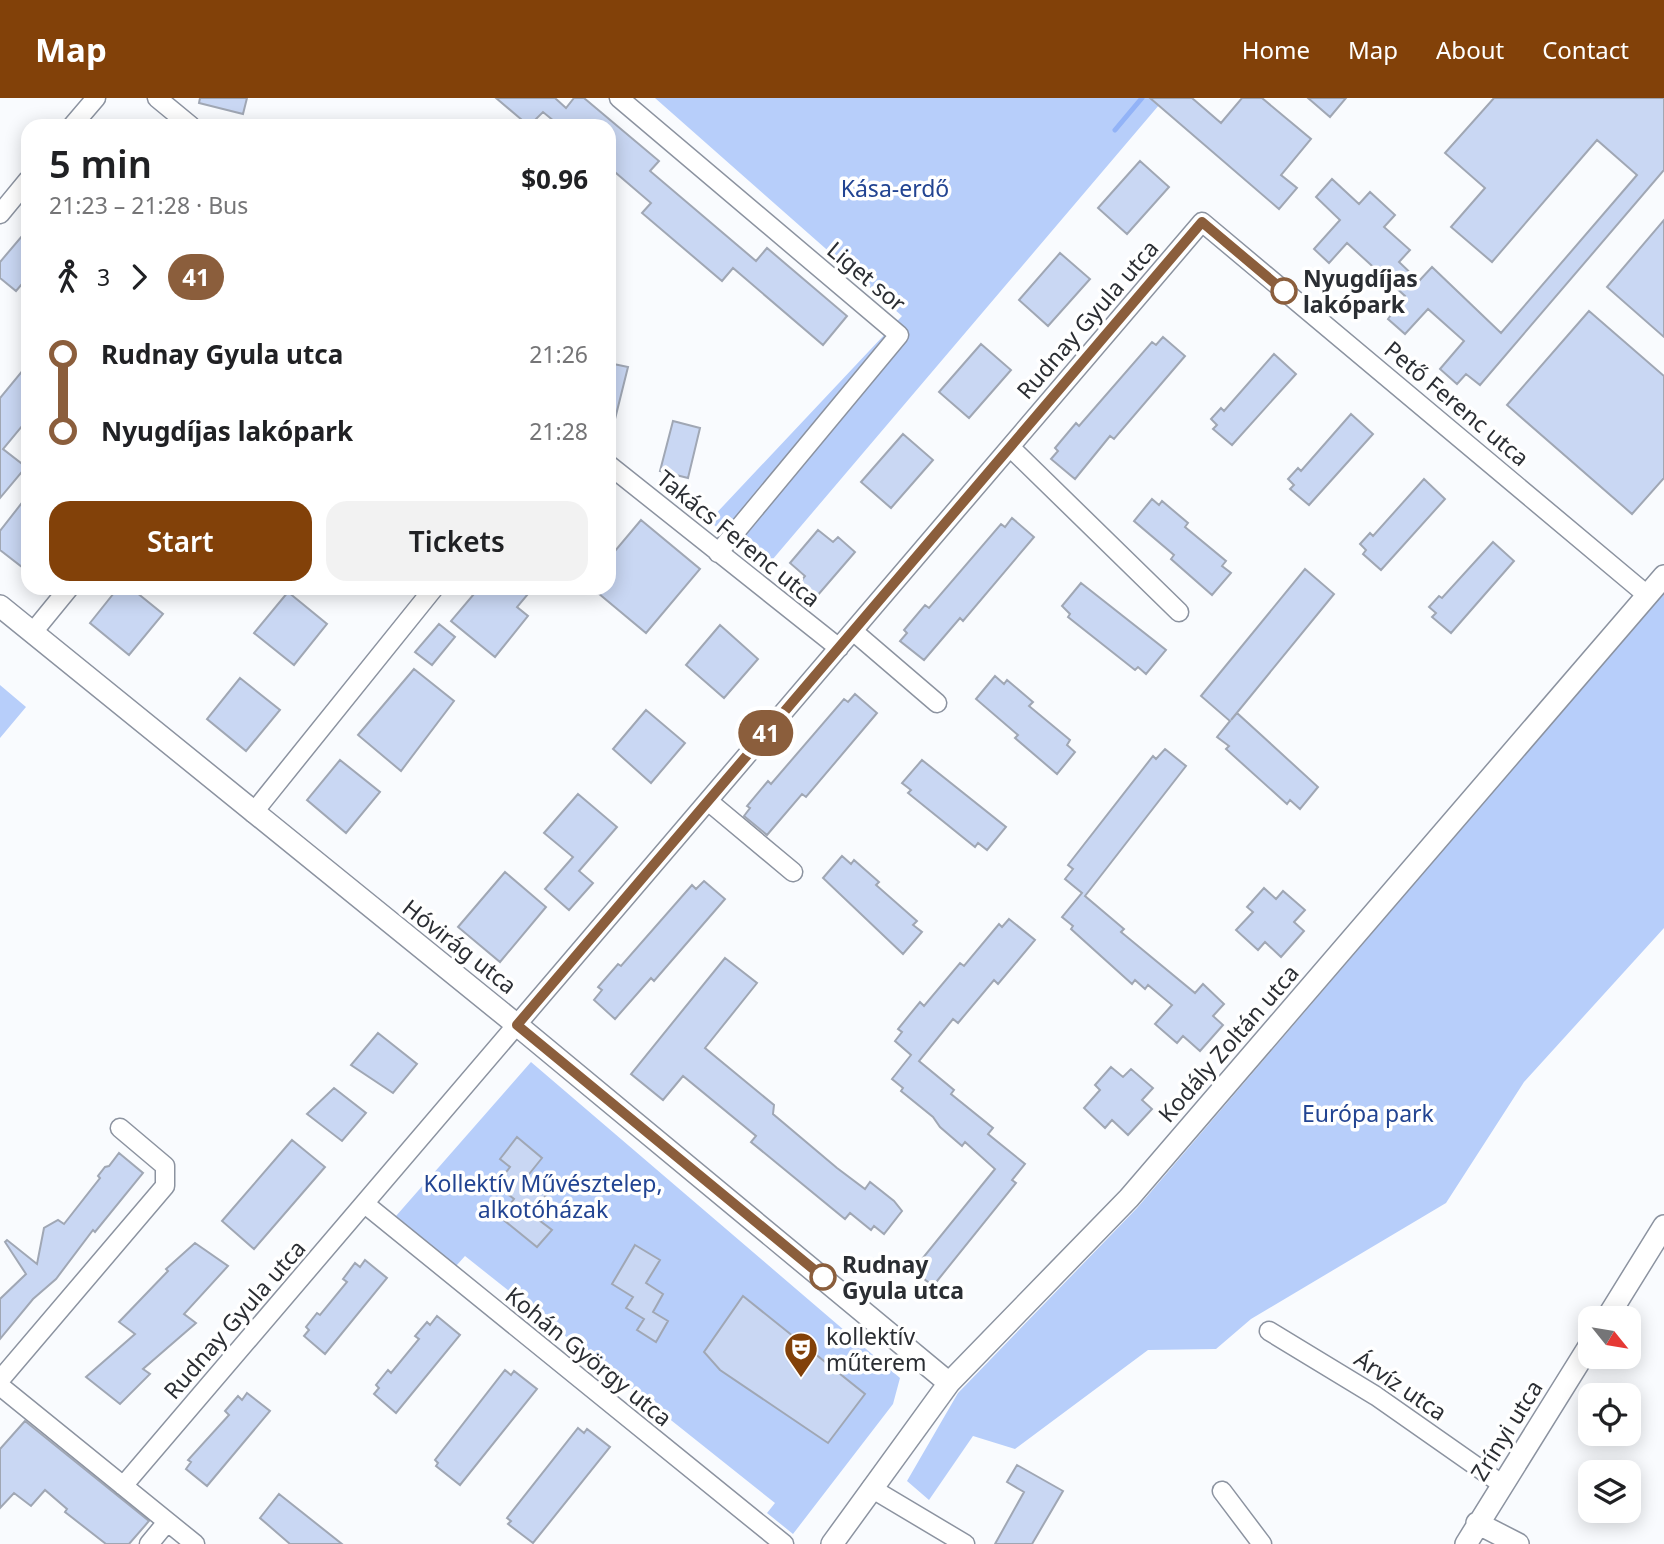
<!DOCTYPE html>
<html lang="en">
<head>
<meta charset="utf-8">
<style>
	:root { --surface:#fff; --page:#f2f2f2; --text:#202124; --muted:#757577; --accent:#824109 }
	body { margin:0; font-family:"Noto Sans",sans-serif; background:var(--page); color:var(--text); height:100vh; display:flex; flex-direction:column; font-size:26px; white-space:nowrap }
	* { box-sizing:border-box; margin:0 }
	p { font-size:23px; color:var(--muted) }
	.icon { flex:none; width:38px; height:38px; fill:none; stroke:currentColor; stroke-width:2; stroke-linecap:round; stroke-linejoin:round }
	.map { position:relative; flex:1; overflow:hidden }
	.sheet { position:absolute; left:21px; top:21px; width:595px; height:476px; display:flex; flex-direction:column; background:var(--surface); border-radius:21px; box-shadow:0 4px 18px #0003 }
	.sheet>* { flex:none }
	.badge { padding:0 14px; border-radius:23px; font-size:24px; line-height:46px }
	.needle { width:46px; rotate:120deg }
	.buttons { position:absolute; left:1578px; top:1208px; display:grid; gap:14px }
	.buttons a { display:grid; place-items:center; width:63px; height:63px; border-radius:14px; background:var(--surface); box-shadow:0 4px 18px #0003; font-size:35px }
	.map>.badge { position:absolute; translate:-50% -50%; box-shadow:0 0 0 4px #fff }
	.legs { display:flex; align-items:center; gap:10px; height:77px; padding:0 28px; font-size:23px }
	.legs p { margin-inline-start:auto }
	.head { display:flex; align-items:center; justify-content:space-between; height:119px; padding:0 28px }
	h1 { font-size:38px; font-weight:600; line-height:52px }
	.primary-button { display:flex; gap:14px; margin-top:auto; padding:14px 28px }
	.primary-button a { flex:1; height:80px; border-radius:21px; background:var(--accent); color:#fff; font-size:28px; font-weight:600; line-height:80px; text-align:center }
	.primary-button a+a { background:var(--page); color:var(--text) }
	ul { padding:0 28px; list-style:none }
	li { display:flex; align-items:center; gap:24px; height:77px; font-size:26px }
	li i { display:grid; place-items:center; width:10px; height:100%; margin:0 9px; background:currentColor }
	li i::after { content:''; width:18px; height:18px; margin:-9px; border:5px solid; border-radius:50%; background:var(--surface) }
	li p { margin-inline-start:auto }
	li:first-child i { background:linear-gradient(#0000 50%,currentColor 0) }
	li:last-child i { background:linear-gradient(currentColor 50%,#0000 0) }
	header { display:flex; align-items:center; gap:42px; box-sizing:border-box; height:98px; padding:0 35px; background:var(--accent); color:#fff }
	header strong { font-size:33px }
	nav { display:flex; gap:38px; margin-inline-start:auto; font-size:24px }
	.map>svg:first-child { display:block }
</style>
</head>
<body>
<header>
<strong>Map</strong>
<nav><a>Home</a><a>Map</a><a>About</a><a>Contact</a></nav>
</header>
<div class="map">
<svg width="1664" height="1446" viewBox="0 0 1664 1446">
	<rect width="100%" height="100%" fill="#f9fbfe"/>
	<!-- green -->
	<path fill="#b7cefa" d="M655 0H1165L767 468 709 423 902 218Z
		M1664 494V830L1524 984 1446 1105 1251 1221 1216 1251 1148 1252 1015 1351 973 1338 929 1402 907 1383 958 1295 1137 1110Z
		M0 587 26 609 0 640Z
		M531 964 900 1280 893 1306 793 1436 767 1415 775 1405 465 1158 456 1168 396 1118Z"/>
	<g fill="none" stroke-linecap="round" stroke-linejoin="round">
		<!-- stream -->
		<path stroke="#92b3f7" stroke-width="5" d="M1115 32 1142 0"/>
	</g>
	<!-- building -->
	<path fill="#c9d7f3" stroke="#a0a7b4" stroke-width="2" d="M200 0H247L243 16 199 5Z
		M496 0H555L566 10 574 0H584L659 63 650 73 756 163 767 150 847 218 823 247 733 170 722 183 642 115 651 105 609 69V28H560L543 14 529 28Z
		M1150 0H1192L1221 25 1242 0H1262L1311 41 1281 77 1297 90 1279 111Z
		M1308 0H1346L1330 19Z
		M1494 0H1664V72L1480 287 1466 276 1457 286 1440 271 1464 243 1428 211 1405 236 1388 221 1405 198 1347 145 1329 165 1314 151 1340 122 1316 99 1332 81 1359 106 1370 94 1395 117 1384 129 1410 152 1399 164 1419 183 1432 169 1501 235 1637 77 1597 42 1492 164 1451 129 1485 90 1445 55Z
		M1140 63 1169 89 1127 136 1098 110Z
		M1664 122V239L1607 189Z
		M28 131V179L16 193 0 180V164Z
		M1060 155 1090 181 1048 228 1019 202Z
		M1589 213 1664 278V380L1632 416 1507 307Z
		M1163 239 1185 258 1114 341 1110 338 1075 381 1051 361 1058 353 1055 350 1076 325 1079 328 1152 244 1156 247Z
		M981 246 1011 272 969 320 939 294Z
		M1274 256 1296 276 1232 347 1213 331 1217 327 1211 321 1221 310 1224 313Z
		M609 265 628 269 614 325 609 324Z
		M28 266V321L3 351 26 369 0 400V300Z
		M1351 316 1373 336 1309 407 1290 391 1294 387 1288 381 1298 370 1301 373Z
		M673 323 700 330 688 380 660 373Z
		M903 336 933 362 891 410 861 384Z
		M1424 381 1445 401 1381 472 1363 456 1366 452 1360 446 1370 435 1373 438Z
		M28 397V461L22 469 0 452V433Z
		M1152 401 1159 407 1162 403 1188 425 1185 429 1226 463 1222 468 1231 475 1212 497 1171 461 1174 457 1134 423Z
		M1012 420 1034 439 963 523 960 520 924 562 900 543 907 535 904 532 925 507 929 510 1001 426 1005 429Z
		M641 422 700 471 646 535 592 490H609V460Z
		M818 432 833 444 838 439 855 454 817 498 800 484 805 478 790 465Z
		M1493 444 1514 463 1451 535 1432 519 1436 515 1429 509 1439 498 1442 500Z
		M1305 471 1334 496 1231 622 1237 615 1318 689 1300 711 1290 702 1287 706 1226 651 1229 648 1217 639 1230 623 1201 598Z
		M1081 485 1166 552 1146 576 1138 569 1135 572 1068 519 1070 516 1062 508Z
		M118 490H131L163 516 129 557 90 525Z
		M479 490H533L517 509 528 518 495 559 451 523Z
		M288 494 327 526 294 567 254 535Z
		M439 526 455 539 432 567 415 554Z
		M720 527 758 561 724 600 686 567Z
		M414 571 454 603 401 673 358 637Z
		M995 578 1004 586 1007 582 1033 604 1029 608 1070 642 1067 647 1075 654 1057 676 1015 640 1018 637 976 601Z
		M240 580 280 612 246 653 207 621Z
		M855 596 877 615 806 699 802 696 767 737 744 718 750 710 747 708 768 683 771 686 844 601 848 604Z
		M646 612 685 645 651 685 613 651Z
		M1165 651 1186 668 1085 798 1124 831 1121 834 1195 895 1203 886 1224 906 1213 918 1223 927 1200 953 1183 938 1177 945 1155 926 1172 907 1148 887 1145 891 1135 882 1132 886 1071 831 1073 828 1062 819 1082 795 1065 781 1073 771 1068 767 1153 658 1156 661Z
		M340 662 380 694 346 735 307 702Z
		M922 662 1006 729 987 752 978 745 975 749 908 695 911 692 902 685Z
		M578 696 617 729 579 773 593 785 569 812 545 791 573 759 544 735Z
		M842 758 851 766 854 762 879 784 876 787 917 823 913 827 922 834 903 856 823 780Z
		M505 774 546 809 500 864 458 829Z
		M704 783 725 801 654 883 651 880 615 921 594 902 602 892 598 889 618 866 621 868 692 787 696 791Z
		M1264 790 1276 801 1283 793 1305 812 1294 824 1304 833 1281 859 1265 844 1258 852 1236 832 1253 814 1247 809Z
		M1009 821 1035 842 998 886 994 882 958 925 953 921 919 963 954 992 951 996 993 1030 988 1036 1025 1066 1012 1082 1016 1085 933 1188 913 1172 995 1071 965 1044 962 1048 940 1029 933 1019 901 993 903 990 892 981 911 957 895 943 902 934 898 931 920 904 924 908 960 865 964 868 999 826 1002 829Z
		M725 860 757 885 705 950 774 1007 773 1016 837 1070 865 1091 870 1084 894 1103 902 1113 884 1136 874 1128 871 1132 850 1115 845 1121 751 1044 756 1038 683 978 663 1002 631 976Z
		M378 935 417 966 393 995 351 967Z
		M1111 969 1123 979 1131 971 1153 990 1142 1002 1152 1011 1128 1037 1112 1022 1105 1030 1084 1010 1100 992 1095 987Z
		M334 990 366 1015 342 1043 307 1016Z
		M517 1039 542 1060 526 1080 547 1096 531 1116 552 1132 537 1149 500 1119 514 1101 496 1087 510 1069 500 1061Z
		M292 1042 325 1069 254 1151 222 1123Z
		M119 1055 143 1075 95 1134 93 1132 56 1181 33 1201 0 1241V1201L26 1176 5 1144 7 1142 37 1166 44 1130 58 1122 64 1126 100 1080 98 1078 105 1069 109 1068Z
		M195 1145 228 1168 184 1216 196 1225 143 1271 150 1276 120 1306 86 1279 135 1236 119 1224 168 1173 166 1171Z
		M635 1147 660 1162 646 1185 663 1196 653 1214 668 1223 656 1244 637 1232 644 1221 626 1210 633 1199 612 1186Z
		M365 1162 387 1180 325 1256 304 1238 309 1232 306 1229 317 1215 320 1217 347 1184 343 1181 355 1165 360 1169Z
		M743 1198 865 1296 828 1345 720 1272 704 1254Z
		M437 1218 460 1237 396 1315 374 1296 379 1290 376 1287 388 1272 391 1275 419 1241 415 1238 427 1224 430 1227Z
		M505 1272 511 1277 514 1273 537 1291 460 1387 436 1368 438 1365 435 1362Z
		M247 1295 270 1313 207 1388 186 1371 191 1364 188 1362 229 1317 225 1313 238 1298 242 1302Z
		M25 1323 149 1423 129 1446H106L65 1414 67 1411 45 1392 31 1408 14 1395 0 1410V1351Z
		M578 1330 584 1335 587 1331 610 1349 533 1445 508 1426 511 1423 507 1420Z
		M1017 1367 1063 1393 1032 1446H995L1024 1394 1007 1384Z
		M279 1396 342 1446H290L260 1420Z"/>
	<g fill="none" stroke-linecap="round" stroke-linejoin="round">
		<!-- minor casing -->
		<g stroke="#8c93a0" stroke-width="21">
			<path id="minor" d="M157 0 191 28
				M619 0 899 237 718 455
				M72 28 96 0
				M0 116 28 82
				M1010 349 1179 514
				M609 367 839 550
				M853 533 937 605
				M33 534 69 490
				M708 703 793 774
				M253 715 434 490
				M365 1106 784 1446
				M1269 1233 1376 1298 1503 1387
				M0 1282 165 1088V1068L120 1030
				M0 1288 195 1446
				M123 1388 1202 124 1647 497
				M871 1390 965 1446
				M1222 1393 1262 1446
				M149 1446 167 1424"/>
		</g>
		<!-- tertiary casing -->
		<g stroke="#8c93a0" stroke-width="24">
			<path id="tertiary" d="M0 508 517 927 949 1285
				M1607 1220 1664 1128
				M1477 1425 1518 1446
				M832 1446 949 1285 1129 1100 1664 478
				M1466 1446 1591 1245"/>
		</g>
		<!-- minor -->
		<use href="#minor" stroke="#fff" stroke-width="18"/>
		<!-- tertiary -->
		<use href="#tertiary" stroke="#fff" stroke-width="21"/>
	</g>
	<g fill="none" stroke-linecap="round" stroke-linejoin="round">
		<!-- line-1 casing -->
		<g stroke="#fff" stroke-width="16">
			<path id="line-1" d="M823 1179 517 927 1202 124 1284 193"/>
		</g>
		<!-- line-1 -->
		<use href="#line-1" stroke="#8b5e3c" stroke-width="10"/>
	</g>
	<!-- icons -->
	<defs>
		<g id="theatre-pin" transform="scale(1.75)"><path d="M0 17L-7.5 6A9.5 9.5 0 1 1 7.5 6Z" fill="#824109" stroke="#fff"/><path d="M-5-5.5Q0-4 5-5.5V0Q5 5 0 6Q-5 5-5 0ZM-3.3-2.5H-1v1.5H-3.3ZM1-2.5H3.3v1.5H1ZM-2.8 1Q0 5.5 2.8 1Z" fill="#fff"/></g>
	</defs>
	<g fill-rule="evenodd">
		<use href="#theatre-pin" x="801" y="1251"/>
	</g>
	<!-- markers -->
	<g fill="#fff" stroke="#8b5e3c" stroke-width="3.5">
		<circle cx="1284" cy="193" r="12"/>
		<circle cx="823" cy="1179" r="12"/>
	</g>
	<g text-anchor="middle" dominant-baseline="central" stroke-width="7" stroke-linejoin="round" paint-order="stroke">
		<!-- park labels -->
		<g font-size="23" fill="#224492" stroke="#fff">
			<text x="895" y="90">Kása-erdő</text>
			<text x="1368" y="1015">Európa park</text>
			<text x="543" y="1085">Kollektív Művésztelep,<tspan x="543" dy="26">alkotóházak</tspan></text>
		</g>
		<!-- street labels -->
		<g font-size="23" fill="#2b2e33" stroke="#fff">
			<text transform="translate(867 178) rotate(40)">Liget sor</text>
			<text transform="translate(1087 221) rotate(-49)">Rudnay Gyula utca</text>
			<text transform="translate(1457 305) rotate(40)">Pető Ferenc utca</text>
			<text transform="translate(739 440) rotate(39)">Takács Ferenc utca</text>
			<text transform="translate(460 848) rotate(38)">Hóvirág utca</text>
			<text transform="translate(1228 945) rotate(-49)">Kodály Zoltán utca</text>
			<text transform="translate(234 1221) rotate(-49)">Rudnay Gyula utca</text>
			<text transform="translate(589 1258) rotate(39)">Kohán György utca</text>
			<text transform="translate(1401 1287) rotate(34)">Árvíz utca</text>
			<text transform="translate(1506 1332) rotate(-58)">Zrínyi utca</text>
		</g>
		<!-- stop labels -->
		<g font-size="23" font-weight="bold" fill="#2b2e33" stroke="#fff" text-anchor="start">
			<text x="1303" y="180">Nyugdíjas<tspan x="1303" dy="26">lakópark</tspan></text>
			<text x="842" y="1166">Rudnay<tspan x="842" dy="26">Gyula utca</tspan></text>
		</g>
		<!-- poi labels -->
		<g font-size="23" fill="#2b2e33" stroke="#fff" text-anchor="start">
			<text x="826" y="1238">kollektív<tspan x="826" dy="26">műterem</tspan></text>
		</g>
	</g>
</svg>
<div class="buttons">
<a><svg class="needle" viewBox="-14 -14 28 28"><path d="M0-13l5 13h-10z" fill="#e53935"/><path d="M0 13l5-13h-10z" fill="#757577"/></svg></a>
<a><svg class="icon" aria-label="locate" viewBox="0 0 24 24"><circle cx="12" cy="12" r="6"/><path d="M12 2v4M12 18v4M2 12h4M18 12h4"/></svg></a>
<a><svg class="icon" aria-label="layers" viewBox="0 0 24 24"><path d="M12 4l9 5-9 5-9-5zM3 14l9 5 9-5"/></svg></a>
</div>
<b class="badge" style="left:766px;top:635px;background:#8b5e3c;color:#fff">41</b>
<section class="sheet">
<div class="head"><div><h1>5 min</h1><p>21:23 – 21:28 · Bus</p></div><b>$0.96</b></div>
<div class="legs"><svg class="icon" aria-label="walk" viewBox="0 0 24 24"><circle cx="13" cy="4" r="2"/><path d="M13 8l-2 6 4 7M11 14l-3 7M7 12l3-4h3l4 4"/></svg>3<svg class="icon" aria-label="forward" viewBox="0 0 24 24"><path d="M9 5l7 7-7 7"/></svg><b class="badge" style="background:#8b5e3c;color:#fff">41</b></div>
<ul>
<li><i style="color:#8b5e3c"></i><b>Rudnay Gyula utca</b><p>21:26</p></li>
<li><i style="color:#8b5e3c"></i><b>Nyugdíjas lakópark</b><p>21:28</p></li>
</ul>
<div class="primary-button"><a>Start</a><a>Tickets</a></div>
</section>
</div>
</body>
</html>
